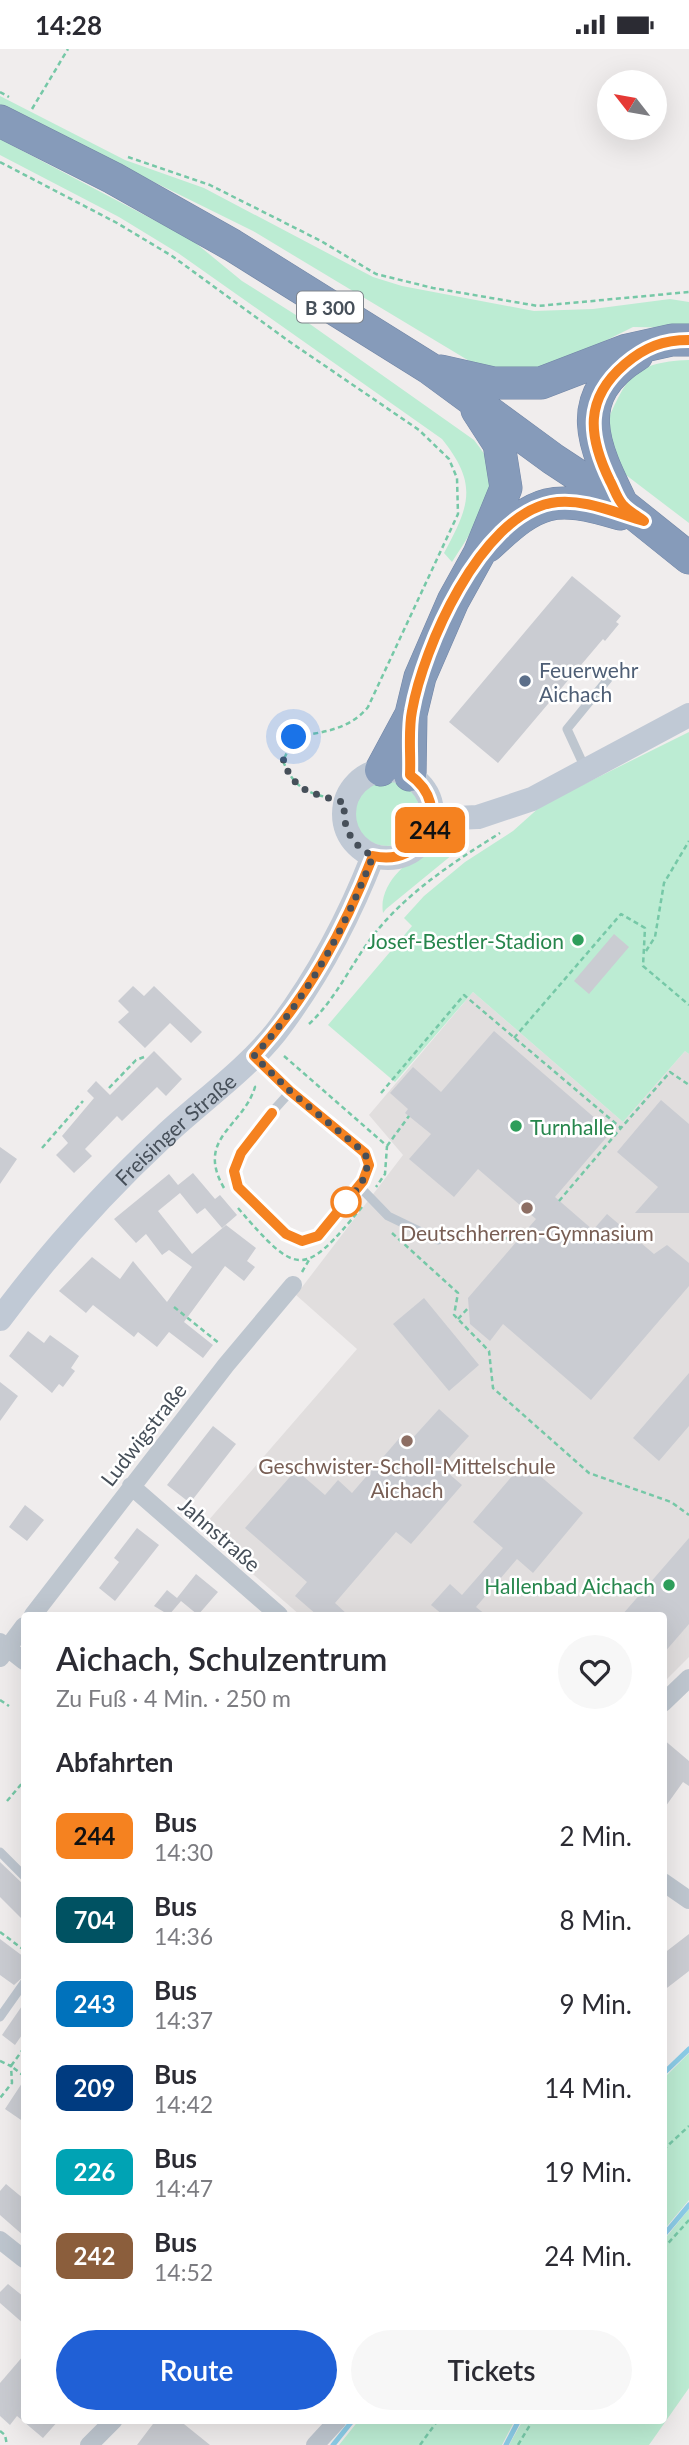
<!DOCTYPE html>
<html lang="de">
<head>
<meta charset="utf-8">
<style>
	:root { --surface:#fff; --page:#f7f7f7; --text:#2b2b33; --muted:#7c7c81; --accent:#2060d6 }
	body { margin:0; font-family:Lato,sans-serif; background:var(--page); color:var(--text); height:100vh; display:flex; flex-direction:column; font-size:26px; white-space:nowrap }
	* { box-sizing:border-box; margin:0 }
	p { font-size:23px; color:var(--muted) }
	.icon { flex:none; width:38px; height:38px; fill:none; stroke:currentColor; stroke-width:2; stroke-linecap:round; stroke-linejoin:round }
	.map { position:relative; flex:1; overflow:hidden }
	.side { position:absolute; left:21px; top:1563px; width:646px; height:812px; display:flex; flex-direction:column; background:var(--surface); border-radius:7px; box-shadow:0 7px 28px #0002 }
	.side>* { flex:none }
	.badge { padding:0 14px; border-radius:10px; font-size:24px; line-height:46px }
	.needle { width:46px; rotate:301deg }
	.fabs { position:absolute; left:597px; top:21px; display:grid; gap:14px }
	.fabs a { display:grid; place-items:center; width:70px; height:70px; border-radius:50%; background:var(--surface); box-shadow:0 7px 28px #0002; font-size:35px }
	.you { position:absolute; width:35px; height:35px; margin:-18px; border:5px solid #fff; border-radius:50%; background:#1a73e8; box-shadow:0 0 0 10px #1a73e833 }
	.map>.badge { position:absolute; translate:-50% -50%; box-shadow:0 0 0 4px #fff }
	h2 { padding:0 35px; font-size:26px; line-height:63px }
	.round { display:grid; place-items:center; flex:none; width:74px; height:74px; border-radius:37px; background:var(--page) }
	.headline { display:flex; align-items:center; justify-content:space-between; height:119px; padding:0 35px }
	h1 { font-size:33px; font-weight:600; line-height:52px }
	.primary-button { display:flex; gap:14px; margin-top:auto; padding:14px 35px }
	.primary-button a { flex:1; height:80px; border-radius:42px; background:var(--accent); color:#fff; font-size:28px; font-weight:600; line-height:80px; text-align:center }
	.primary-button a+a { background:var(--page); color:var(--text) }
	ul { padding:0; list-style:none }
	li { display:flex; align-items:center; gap:21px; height:84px; padding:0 35px }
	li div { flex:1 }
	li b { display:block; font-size:26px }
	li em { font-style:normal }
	li .badge { min-width:77px; font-weight:700; text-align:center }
	.status { display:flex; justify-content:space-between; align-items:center; height:49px; padding:0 35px; background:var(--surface); direction:ltr }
	.status svg { height:19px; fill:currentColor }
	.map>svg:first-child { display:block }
</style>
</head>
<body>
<div class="status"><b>14:28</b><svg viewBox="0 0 49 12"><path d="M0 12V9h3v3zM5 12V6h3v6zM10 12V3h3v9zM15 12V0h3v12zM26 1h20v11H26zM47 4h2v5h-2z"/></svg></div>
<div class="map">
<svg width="689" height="2396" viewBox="0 0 689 2396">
	<rect width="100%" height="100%" fill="#f0eded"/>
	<!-- education -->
	<path fill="#e1dede" d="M473 943 623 1073 685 1002 689 1005V1608L663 1634V1566H300L201 1480 357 1300 296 1246 403 1106 369 1066Z"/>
	<!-- green -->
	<path fill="#bcecd3" d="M0 47 125 111 204 139 373 228 402 237 534 262 593 260 670 250 689 253V279L633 278 559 315 512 323 476 316 253 182 0 57Z
		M0 90 192 191 242 232 307 273 474 391C482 402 494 415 493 430 491 454 465 493 452 513L444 504C470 456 478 435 442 390L178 204 119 168 0 106Z
		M689 311V474L622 423 604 380C626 331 630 313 689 311Z
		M689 683V1005L685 1002 623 1073 473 943 395 1033 328 976 412 877 404 869 424 847 465 813 513 782 542 756Z
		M354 764a33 33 0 1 1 66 0a33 33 0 1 1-66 0Z
		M469 792 386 860 383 864C378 835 409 808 435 798 445 794 458 794 469 792Z
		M689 2004V2151L663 2182V2030Z
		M689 2160V2339L649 2396H509L523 2371H663V2192Z
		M359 2371H515L502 2396H339Z"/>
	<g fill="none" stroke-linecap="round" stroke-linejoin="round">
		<!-- stream -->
		<path stroke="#8bcce7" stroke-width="5" d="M663 2025 689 2000
			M663 2187 689 2156
			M333 2396 353 2371
			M506 2396 519 2371"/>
	</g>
	<!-- building -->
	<path fill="#caccd2" d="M572 527 621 567 616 573 619 575 605 592 603 590 498 714 449 673Z
		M614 885 629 898 589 945 574 932Z
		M133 937 144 947 154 937 202 983 191 994 170 974 145 999 118 973 129 963 118 952Z
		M494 982 611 1083 555 1148 593 1181 607 1165 654 1205 667 1196 689 1214V1237L591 1351 503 1275 490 1292 470 1275 468 1249 536 1170 478 1120 454 1148 409 1110 431 1085 405 1064 408 1060 390 1044 413 1018 441 1043Z
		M154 1002 182 1030 166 1047 157 1038 122 1072 117 1067 85 1100 92 1107 74 1124 56 1106 68 1094 62 1087 94 1049 87 1042 96 1032 110 1046Z
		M661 1051 689 1075V1164H635L658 1138 617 1103Z
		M0 1098 17 1110 0 1135Z
		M193 1124 215 1150 220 1146 237 1166 222 1179 205 1159 197 1165 180 1144 158 1162 192 1205 226 1176 256 1199 247 1212 255 1218 244 1232 225 1217 184 1273 213 1296 203 1309 169 1283 157 1298 138 1283 134 1288 93 1256 86 1264 59 1242 92 1208 120 1230 133 1212 167 1253 192 1218 169 1201 162 1206 146 1185 136 1194 114 1170 169 1125 178 1136Z
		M424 1249 479 1316 449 1342 393 1275Z
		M28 1282 44 1294 50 1286 79 1307 71 1319 75 1322 63 1338 59 1335 52 1344 9 1307Z
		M689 1324V1377L659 1412 633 1389Z
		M0 1333 18 1347 0 1372Z
		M439 1360 469 1387 441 1418 462 1436 411 1495 396 1483 335 1554 348 1566H317L295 1547 307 1533 245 1479 296 1421 325 1446 338 1431 352 1444 403 1385 410 1392Z
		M213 1377 236 1395 190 1454 167 1436Z
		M524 1413 583 1464 533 1524 517 1510 476 1558 486 1566H443L431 1556 450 1535 462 1546 503 1499 473 1473Z
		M25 1456 44 1471 27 1492 9 1478Z
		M137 1479 159 1496 115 1552 99 1539 119 1513 114 1509Z
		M689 1489V1575L663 1605V1566H622Z
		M196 1525 218 1543 198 1566 181 1552 169 1566 154 1557 167 1541 177 1549Z
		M663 1690 689 1712V1737L683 1733 663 1761Z
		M0 1813 24 1836V1872L0 1848Z
		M689 1885V1922L663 1942V1905Z
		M0 1890 24 1908V1927L14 1936 0 1926Z
		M24 1954V1983L15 1996 2 1986Z
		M24 2031V2073L5 2060Z
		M6 2135 24 2150V2187L0 2166V2142Z
		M8 2235 24 2248V2275L0 2254V2243Z
		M24 2306V2371H59L43 2389 17 2367 10 2376 0 2367V2334Z
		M156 2371H179L210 2396H137Z"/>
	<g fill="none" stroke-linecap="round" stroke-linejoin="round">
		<!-- highway casing -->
		<g stroke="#7286a6" stroke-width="33">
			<path id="highway" d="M0 72 113 129 232 196 429 319 553 410 623 456 689 509
				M441 322 494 334H541L627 301 672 291H689
				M622 455C594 398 569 348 637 306
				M488 497C538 450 553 445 620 465
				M381 721 409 669
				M410 726 411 665 420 628 453 552 479 505 506 439 499 395 477 361"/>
		</g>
		<!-- path -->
		<path stroke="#76c8a7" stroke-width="2.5" stroke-dasharray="5 3.5" stroke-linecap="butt" d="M0 43 9 48
			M32 60 68 0
			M128 108 210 136 321 192 376 225 433 239 538 257 689 243
			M0 113 117 174 172 207 290 293 419 381 449 410 457 429 458 465 368 658C349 681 323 683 294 688L283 712C297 746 313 743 345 754
			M646 902 655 888 664 834 689 792
			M309 975C337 949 352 913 375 884 410 841 454 813 500 784
			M514 989 621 865 645 879 643 917 689 956
			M284 1007 387 1097 385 1125 376 1138
			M109 1039 136 1011 144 1008
			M381 1044 464 946 621 1079 670 1023 689 1036
			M387 1097 409 1067
			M42 1099 83 1052
			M224 1139C195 1089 243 1078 255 1038L253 1036
			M559 1152 621 1079
			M238 1159C298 1229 304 1228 362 1158
			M392 1184 458 1244 454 1266 489 1302 493 1339 589 1424 671 1453 689 1466
			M452 1191 519 1189
			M302 1223 309 1211
			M174 1258 220 1295
			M458 1270 469 1258
			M0 1651 9 1657
			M7 1752 24 1732
			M0 1883 24 1901
			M24 1999 11 2017 24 2027
			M0 2012 11 2017 12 2034 0 2049
			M663 2101 689 2077
			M663 2200 689 2171
			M0 2382 5 2386 7 2396
			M420 2396 438 2371
			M518 2396 533 2371"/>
		<!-- lane -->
		<path stroke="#bec6cf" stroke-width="9" d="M585 719 567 680 608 630
			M255 1008 290 1043 365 1104 369 1116 363 1132 318 1187 302 1192C284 1184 273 1172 259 1159 252 1152 240 1143 237 1134 227 1106 273 1063 290 1043
			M359 1137 388 1167 438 1191
			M0 1803 24 1827
			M0 1968 24 1934"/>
		<!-- street -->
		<path stroke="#bec6cf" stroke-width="18" d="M131 1437 279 1566
			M33 1566 226 1316 293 1236
			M0 1593 24 1612
			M0 1609 24 1577
			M663 1654 689 1629
			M663 1833 689 1851
			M0 2191 24 2210
			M89 2396 114 2371
			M315 2396 338 2371"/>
		<!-- secondary -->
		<g stroke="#c0c9d5" stroke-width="24">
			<circle cx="388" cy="765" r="44"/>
			<path d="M432 770 478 768 532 750 689 666"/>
			<path id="s1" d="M0 1270C49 1204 103 1144 163 1088 200 1053 244 1023 276 983 318 928 348 871 373 807"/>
		</g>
		<!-- highway -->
		<use href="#highway" stroke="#869bba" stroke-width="32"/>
	</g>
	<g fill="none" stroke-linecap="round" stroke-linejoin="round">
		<!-- line casing -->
		<g stroke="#fff" stroke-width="16">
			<path id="line" d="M272 1064 241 1104 234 1122 238 1138 286 1185 302 1192 318 1187 363 1132 369 1116 365 1104 290 1042 254 1007C308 948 344 881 373 807 425 819 454 757 410 726 411 705 408 682 412 662 423 599 480 468 551 454 581 448 616 464 644 472 638 467 628 462 623 456 617 450 614 439 610 432 588 387 584 350 625 315 645 298 663 291 689 291"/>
		</g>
		<!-- line -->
		<use href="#line" stroke="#f58220" stroke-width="10"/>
		<!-- walk -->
		<path stroke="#464f59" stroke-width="7" stroke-dasharray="0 12.6" d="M294 688 283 712C297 746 313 743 345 754 341 778 352 796 373 807 344 881 308 948 254 1007L290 1042 365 1104C373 1127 355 1142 341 1159L346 1153"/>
	</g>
	<!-- markers -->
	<circle fill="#5c6f8a" stroke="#fff" stroke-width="2.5" cx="525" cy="632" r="7"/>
	<g fill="#2e9e5b" stroke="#fff" stroke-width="2.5">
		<circle cx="578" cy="891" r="7"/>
		<circle cx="516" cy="1077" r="7"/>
		<circle cx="669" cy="1536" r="7"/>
	</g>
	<circle fill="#fff" stroke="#f58220" stroke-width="3.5" cx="346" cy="1153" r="14"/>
	<g fill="#8d6e63" stroke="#fff" stroke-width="2.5">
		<circle cx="527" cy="1159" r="7"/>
		<circle cx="407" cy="1392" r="7"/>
	</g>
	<g text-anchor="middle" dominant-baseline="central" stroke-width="5" stroke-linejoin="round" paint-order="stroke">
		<!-- shield labels -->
		<rect fill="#fff" stroke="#7e848b" stroke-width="2" x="297" y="242.5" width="66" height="31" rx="5"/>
		<g font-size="19" font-weight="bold" fill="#464f59">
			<text x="330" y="258">B 300</text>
		</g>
		<!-- service labels -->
		<g font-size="21" fill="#4e5e75" stroke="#fff" text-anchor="start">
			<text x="539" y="620">Feuerwehr<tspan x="539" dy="24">Aichach</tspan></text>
		</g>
		<!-- leisure labels -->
		<g font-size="21" fill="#27864d" stroke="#fff" text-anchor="end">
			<text x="564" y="891">Josef-Bestler-Stadion</text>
			<text x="530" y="1077" text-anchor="start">Turnhalle</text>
			<text x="655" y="1536">Hallenbad Aichach</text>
		</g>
		<!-- street labels -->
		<g font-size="21" fill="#464f59" stroke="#fff">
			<text stroke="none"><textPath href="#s1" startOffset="259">Freisinger Straße</textPath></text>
			<text transform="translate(143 1385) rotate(-52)">Ludwigstraße</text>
			<text transform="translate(220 1485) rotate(41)">Jahnstraße</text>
		</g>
		<!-- education labels -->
		<g font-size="21" fill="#785e54" stroke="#fff">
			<text x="527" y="1183">Deutschherren-Gymnasium</text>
			<text x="407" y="1416">Geschwister-Scholl-Mittelschule<tspan x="407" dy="24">Aichach</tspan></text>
		</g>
	</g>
</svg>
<div class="fabs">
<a><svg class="needle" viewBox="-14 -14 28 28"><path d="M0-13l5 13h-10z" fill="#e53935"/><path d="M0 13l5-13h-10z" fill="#7c7c81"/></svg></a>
</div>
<div class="you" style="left:294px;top:688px"></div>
<b class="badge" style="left:430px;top:781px;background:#f58220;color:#111">244</b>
<section class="side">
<div class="headline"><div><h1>Aichach, Schulzentrum</h1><p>Zu Fuß · 4 Min. · 250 m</p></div><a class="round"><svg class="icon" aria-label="heart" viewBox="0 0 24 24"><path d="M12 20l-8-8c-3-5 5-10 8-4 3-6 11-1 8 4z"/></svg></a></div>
<h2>Abfahrten</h2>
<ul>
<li><span class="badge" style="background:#f58220;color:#111">244</span><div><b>Bus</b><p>14:30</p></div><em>2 Min.</em></li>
<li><span class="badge" style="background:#005262;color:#fff">704</span><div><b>Bus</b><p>14:36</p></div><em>8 Min.</em></li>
<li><span class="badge" style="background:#0072bc;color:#fff">243</span><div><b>Bus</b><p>14:37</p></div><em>9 Min.</em></li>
<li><span class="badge" style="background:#003b80;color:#fff">209</span><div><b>Bus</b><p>14:42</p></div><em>14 Min.</em></li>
<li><span class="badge" style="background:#00a3b4;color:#fff">226</span><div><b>Bus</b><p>14:47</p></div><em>19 Min.</em></li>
<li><span class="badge" style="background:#8b5e3c;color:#fff">242</span><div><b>Bus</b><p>14:52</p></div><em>24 Min.</em></li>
</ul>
<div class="primary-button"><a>Route</a><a>Tickets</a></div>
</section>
</div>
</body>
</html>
